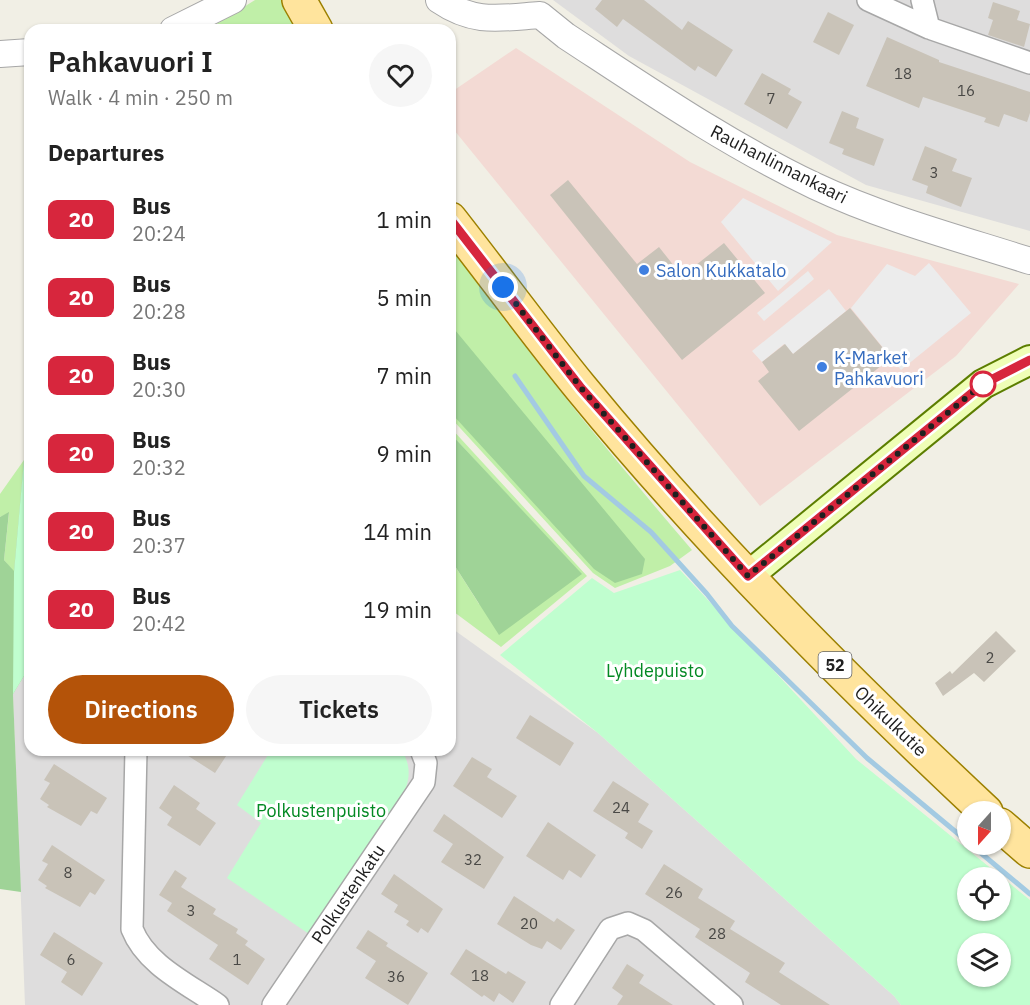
<!DOCTYPE html>
<html lang="en">
<head>
<meta charset="utf-8">
<style>
	:root { --surface:#fff; --page:#f6f6f6; --text:#222; --muted:#767676; --accent:#b45309 }
	body { margin:0; font-family:"IBM Plex Sans",sans-serif; background:var(--page); color:var(--text); height:100vh; display:flex; flex-direction:column; font-size:22px; white-space:nowrap }
	* { box-sizing:border-box; margin:0 }
	p { font-size:20px; color:var(--muted) }
	.icon { flex:none; width:33px; height:33px; fill:none; stroke:currentColor; stroke-width:2; stroke-linecap:round; stroke-linejoin:round }
	.map { position:relative; flex:1; overflow:hidden }
	.panel { position:absolute; left:24px; top:24px; width:432px; height:732px; display:flex; flex-direction:column; background:var(--surface); border-radius:18px; box-shadow:0 2px 4px #0004 }
	.panel>* { flex:none }
	.badge { padding:0 12px; border-radius:9px; font-size:21px; line-height:39px }
	.needle { width:39px; rotate:201deg }
	.fabs { position:absolute; left:957px; top:801px; display:grid; gap:12px }
	.fabs a { display:grid; place-items:center; width:54px; height:54px; border-radius:50%; background:var(--surface); box-shadow:0 2px 4px #0004; font-size:30px }
	.you { position:absolute; width:30px; height:30px; margin:-15px; border:4px solid #fff; border-radius:50%; background:#1a73e8; box-shadow:0 0 0 9px #1a73e833 }
	.map>.badge { position:absolute; translate:-50% -50%; box-shadow:0 0 0 3px #fff }
	h2 { padding:0 24px; font-size:22px; line-height:54px }
	.round { display:grid; place-items:center; flex:none; width:63px; height:63px; border-radius:32px; background:var(--page) }
	.summary { display:flex; align-items:center; justify-content:space-between; height:102px; padding:0 24px }
	h1 { font-size:28px; font-weight:600; line-height:45px }
	.button { display:flex; gap:12px; margin-top:auto; padding:12px 24px }
	.button a { flex:1; height:69px; border-radius:36px; background:var(--accent); color:#fff; font-size:24px; font-weight:600; line-height:69px; text-align:center }
	.button a+a { background:var(--page); color:var(--text) }
	ul { padding:0; list-style:none }
	li { display:flex; align-items:center; gap:18px; height:78px; padding:0 24px }
	li div { flex:1 }
	li b { display:block; font-size:22px }
	li em { font-style:normal }
	li .badge { min-width:66px; font-weight:700; text-align:center }
	.map>svg:first-child { display:block }
</style>
</head>
<body>
<div class="map">
<svg width="1030" height="1005" viewBox="0 0 1030 1005">
	<rect width="100%" height="100%" fill="#f1efe5"/>
	<!-- residential -->
	<path fill="#dedddd" d="M553 0H1030V231L866 185 629 56Z
		M450 627 598 733 894 996 901 1005H25L13 694 30 666V750H450Z"/>
	<!-- commercial -->
	<path fill="#f3dad4" d="M516 48 690 162 837 235 1019 284 956 356 760 506 450 125V93Z"/>
	<!-- grass -->
	<path fill="#c0efa8" d="M255 0H285L304 30H207Z
		M450 246C526 352 608 452 692 550L670 566 615 588 593 573 450 417Z
		M450 427 587 576 501 647 450 609V551L453 563 479 604 581 574 450 433Z
		M24 460 14 572 4 560 9 513 0 517V494Z"/>
	<!-- forest -->
	<path fill="#9fd397" d="M450 324 645 559 642 574 615 583 594 569 452 414Z
		M450 433 582 574 499 635 453 563 450 551Z
		M30 450V666L13 694 21 892 0 889V517L9 512 4 560 14 571 24 460Z"/>
	<!-- park -->
	<path fill="#c0fecf" fill-rule="evenodd" d="M30 450V666L13 694 14 572 24 460Z
		M680 570 856 759 1030 900V1005H901L894 996 598 733 500 655 592 578 614 593ZM968 878H1000V910H968ZM968 944H1000V976H968Z
		M271 750H402C412 768 410 781 401 799L309 934 227 878 261 823 237 805Z"/>
	<!-- parking -->
	<path fill="#ececec" d="M743 198 832 242 778 291 721 222Z
		M929 263 971 313 901 370 851 308 887 264 915 276Z
		M808 271 814 279 764 321 757 313Z
		M829 289 846 311 793 354 784 344 762 362 752 351Z"/>
	<g fill="none" stroke-linecap="round" stroke-linejoin="round">
		<!-- stream -->
		<path stroke="#a3cae2" stroke-width="5" d="M515 376 584 476 651 532 707 594 732 626 867 758 968 842
			M970 844 1030 894"/>
	</g>
	<!-- building -->
	<path fill="#c9c3b8" d="M602 0H644L682 30 688 21 733 50 716 77 698 66 695 71 623 19 617 27 595 9Z
		M993 2 1020 11 1017 20 1030 24 1024 47 988 35 993 20 988 18Z
		M828 12 854 25 839 55 813 42Z
		M887 37 939 60V62L1030 92V113L1027 122 1004 114 999 127 984 122 986 118 923 97 919 108 866 86Z
		M762 73 791 89 788 94 802 102 787 129 744 104Z
		M842 111 859 118 856 128 884 139 874 166 842 154 844 149 829 143Z
		M925 146 957 159 952 171 972 178 961 207 926 193 928 186 912 180Z
		M568 180 637 264 659 247 682 276 724 243 765 293 682 360 550 195Z
		M850 308 891 358 799 431 758 381 769 372 762 362 785 344 793 354Z
		M996 631 1016 651 984 682 974 673 943 696 935 683 950 671 952 674Z
		M530 715 574 743 560 766 516 738Z
		M179 750H230L215 773Z
		M472 757 492 769 487 777 517 796 502 818 453 786Z
		M54 764 107 798 97 814 91 811 81 826 47 807 49 805 40 799 50 783 44 780Z
		M613 781 649 804 638 822 653 831 642 849 625 838 628 833 593 811Z
		M174 785 200 803 196 809 216 823 200 846 167 825 172 817 159 808Z
		M444 814 504 857 484 889 441 862 453 844 433 831Z
		M548 822 596 855 581 878 569 870 563 880 526 856Z
		M52 845 105 880 95 895 90 892 80 907 45 888 47 886 38 880 48 864 42 861Z
		M664 864 703 889 698 898 735 921 730 929 785 963 779 972 830 1005H781L745 982 750 973 695 937 700 929 645 894Z
		M175 870 187 878 181 887 216 909 213 914 238 929 236 933 248 941 245 945 265 959 248 985 209 959 218 945 167 911 172 903 159 895Z
		M394 874 443 909 428 933 421 928 418 933 406 925 409 921 394 912 398 905 381 894Z
		M514 896 554 922 557 918 575 930 561 950 547 941 542 949 531 945 497 924Z
		M368 930 388 943 386 946 428 973 408 1005 365 978 376 961 356 948Z
		M54 932 103 963 82 996 61 982 67 972 40 955Z
		M466 949 506 974 508 971 526 982 513 1003 499 993 494 1002 484 995 482 997 450 974Z
		M627 964 644 975 639 983 673 1005H617L623 996 612 988Z"/>
	<g fill="none" stroke-linecap="round" stroke-linejoin="round">
		<!-- minor casing -->
		<g stroke="#a7a7a7" stroke-width="24">
			<path id="minor" d="M868 0 929 28 1030 63
				M922 0 929 28
				M136 750 132 929C146 965 188 984 218 1005
				M273 1005 424 782 426 763 421 750
				M561 1005 610 929 628 923 644 930 732 1005"/>
		</g>
		<!-- tertiary casing -->
		<g stroke="#a7a7a7" stroke-width="28">
			<path id="tertiary" d="M439 0C474 24 499 18 540 15L566 36C647 89 727 144 815 186 883 218 958 238 1030 261
				M173 30 233 0
				M0 54 30 52"/>
		</g>
		<!-- secondary casing -->
		<g stroke="#5c7e00" stroke-width="32">
			<path id="secondary" d="M748 576 983 384 1030 360"/>
		</g>
		<!-- primary casing -->
		<g stroke="#9c8000" stroke-width="36">
			<path id="primary" d="M299 0 316 30
				M450 219C494 275 536 333 581 388 705 539 843 678 986 812
				M1000 825 1030 851"/>
		</g>
		<!-- minor -->
		<use href="#minor" stroke="#fff" stroke-width="21"/>
		<!-- tertiary -->
		<use href="#tertiary" stroke="#fff" stroke-width="26"/>
		<!-- secondary -->
		<use href="#secondary" stroke="#effeb6" stroke-width="28"/>
		<!-- primary -->
		<use href="#primary" stroke="#ffe49d" stroke-width="33"/>
	</g>
	<g fill="none" stroke-linecap="round" stroke-linejoin="round">
		<!-- line casing -->
		<g stroke="#fff" stroke-width="14">
			<path id="line" d="M450 219 581 388 748 576 983 384 1030 360"/>
		</g>
		<!-- line -->
		<use href="#line" stroke="#d7263d" stroke-width="9"/>
		<!-- walk -->
		<path stroke="#202020" stroke-width="6" stroke-dasharray="0 10.8" d="M503 287 581 388 748 576 983 384"/>
	</g>
	<!-- markers -->
	<g fill="#3f7fe0" stroke="#fff" stroke-width="2">
		<circle cx="644" cy="270" r="6"/>
		<circle cx="822" cy="367" r="6"/>
	</g>
	<circle fill="#fff" stroke="#d7263d" stroke-width="3" cx="983" cy="384" r="12"/>
	<g text-anchor="middle" dominant-baseline="central" stroke-width="6" stroke-linejoin="round" paint-order="stroke">
		<!-- number labels -->
		<g font-size="15" fill="#4a4946">
			<text x="903" y="73">18</text>
			<text x="966" y="90">16</text>
			<text x="771" y="98">7</text>
			<text x="934" y="172">3</text>
			<text x="990" y="657">2</text>
			<text x="621" y="807">24</text>
			<text x="473" y="859">32</text>
			<text x="68" y="872">8</text>
			<text x="674" y="892">26</text>
			<text x="191" y="910">3</text>
			<text x="529" y="923">20</text>
			<text x="717" y="933">28</text>
			<text x="71" y="959">6</text>
			<text x="237" y="959">1</text>
			<text x="480" y="975">18</text>
			<text x="396" y="976">36</text>
		</g>
		<!-- shield labels -->
		<rect fill="#fff" stroke="#636363" stroke-width="1.5" x="818.5" y="652" width="33" height="26" rx="4.5"/>
		<g font-size="16" font-weight="bold" fill="#202020">
			<text x="835" y="665">52</text>
		</g>
		<!-- street labels -->
		<g font-size="18" fill="#202020" stroke="#fff">
			<text transform="translate(779 164) rotate(27)">Rauhanlinnankaari</text>
			<text transform="translate(891 721) rotate(44)">Ohikulkutie</text>
			<text transform="translate(348 894) rotate(-56)">Polkustenkatu</text>
		</g>
		<!-- shop labels -->
		<g font-size="18" fill="#366cbe" stroke="#fff" text-anchor="start">
			<text x="656" y="270">Salon Kukkatalo</text>
			<text x="834" y="357">K-Market<tspan x="834" dy="21">Pahkavuori</tspan></text>
		</g>
		<!-- park labels -->
		<g font-size="18" fill="#038923" stroke="#fff">
			<text x="655" y="670">Lyhdepuisto</text>
			<text x="321" y="810">Polkustenpuisto</text>
		</g>
	</g>
</svg>
<div class="fabs">
<a><svg class="needle" viewBox="-14 -14 28 28"><path d="M0-13l5 13h-10z" fill="#e53935"/><path d="M0 13l5-13h-10z" fill="#767676"/></svg></a>
<a><svg class="icon" aria-label="locate" viewBox="0 0 24 24"><circle cx="12" cy="12" r="6"/><path d="M12 2v4M12 18v4M2 12h4M18 12h4"/></svg></a>
<a><svg class="icon" aria-label="layers" viewBox="0 0 24 24"><path d="M12 4l9 5-9 5-9-5zM3 14l9 5 9-5"/></svg></a>
</div>
<div class="you" style="left:503px;top:287px"></div>
<section class="panel">
<div class="summary"><div><h1>Pahkavuori I</h1><p>Walk · 4 min · 250 m</p></div><a class="round"><svg class="icon" aria-label="heart" viewBox="0 0 24 24"><path d="M12 20l-8-8c-3-5 5-10 8-4 3-6 11-1 8 4z"/></svg></a></div>
<h2>Departures</h2>
<ul>
<li><span class="badge" style="background:#d7263d;color:#fff">20</span><div><b>Bus</b><p>20:24</p></div><em>1 min</em></li>
<li><span class="badge" style="background:#d7263d;color:#fff">20</span><div><b>Bus</b><p>20:28</p></div><em>5 min</em></li>
<li><span class="badge" style="background:#d7263d;color:#fff">20</span><div><b>Bus</b><p>20:30</p></div><em>7 min</em></li>
<li><span class="badge" style="background:#d7263d;color:#fff">20</span><div><b>Bus</b><p>20:32</p></div><em>9 min</em></li>
<li><span class="badge" style="background:#d7263d;color:#fff">20</span><div><b>Bus</b><p>20:37</p></div><em>14 min</em></li>
<li><span class="badge" style="background:#d7263d;color:#fff">20</span><div><b>Bus</b><p>20:42</p></div><em>19 min</em></li>
</ul>
<div class="button"><a>Directions</a><a>Tickets</a></div>
</section>
</div>
</body>
</html>
